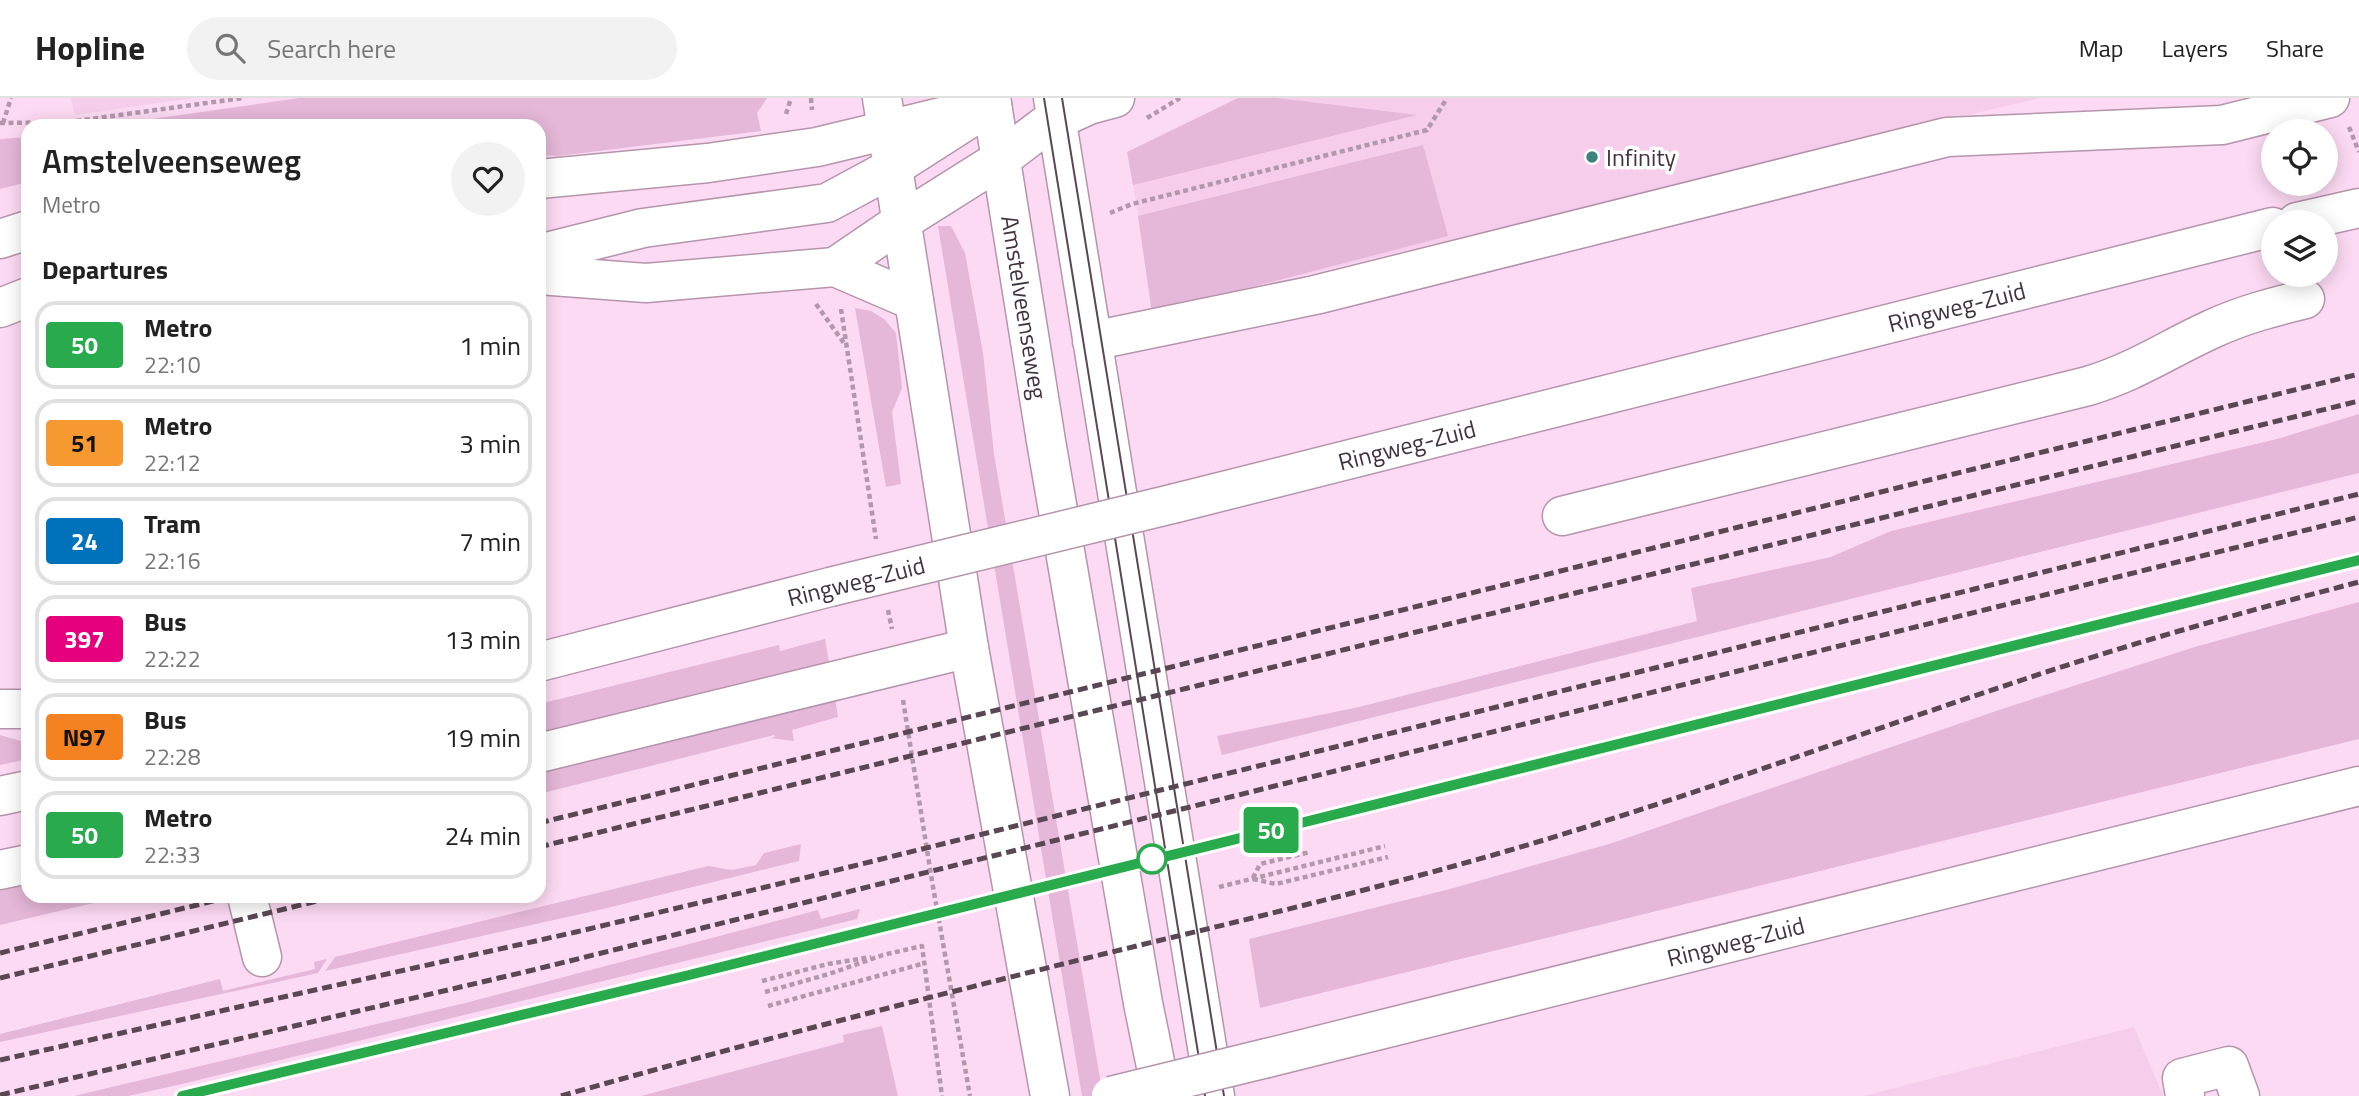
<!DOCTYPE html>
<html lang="en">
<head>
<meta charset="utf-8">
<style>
	:root { --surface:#fff; --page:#f2f2f2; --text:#222; --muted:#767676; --line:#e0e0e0 }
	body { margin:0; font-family:"Titillium Web",sans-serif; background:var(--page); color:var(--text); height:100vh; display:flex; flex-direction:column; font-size:26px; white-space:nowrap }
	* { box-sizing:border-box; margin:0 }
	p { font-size:23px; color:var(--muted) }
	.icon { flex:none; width:38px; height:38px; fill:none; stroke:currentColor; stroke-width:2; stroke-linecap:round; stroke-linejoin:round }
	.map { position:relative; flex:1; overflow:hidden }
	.drawer { position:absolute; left:21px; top:21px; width:525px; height:784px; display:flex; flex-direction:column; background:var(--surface); border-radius:21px; box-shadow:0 4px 18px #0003 }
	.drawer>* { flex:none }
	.badge { padding:0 14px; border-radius:5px; font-size:24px; line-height:46px }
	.buttons { position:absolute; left:2261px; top:21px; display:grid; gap:14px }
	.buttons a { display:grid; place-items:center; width:77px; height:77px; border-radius:50%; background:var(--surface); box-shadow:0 4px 18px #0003; font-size:35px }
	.map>.badge { position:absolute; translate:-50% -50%; box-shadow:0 0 0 4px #fff }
	h2 { padding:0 21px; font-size:26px; line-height:63px }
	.round { display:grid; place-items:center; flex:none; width:74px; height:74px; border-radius:37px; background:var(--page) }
	.overview { display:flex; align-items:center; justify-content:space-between; height:119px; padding:0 21px }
	h1 { font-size:33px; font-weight:600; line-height:52px }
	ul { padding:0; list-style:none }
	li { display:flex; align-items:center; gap:21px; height:88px; margin:0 14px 10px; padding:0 7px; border:4px solid var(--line); border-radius:21px }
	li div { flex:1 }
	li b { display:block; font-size:26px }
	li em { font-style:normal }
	li .badge { min-width:77px; font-weight:700; text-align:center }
	header { display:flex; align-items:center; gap:42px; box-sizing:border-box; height:98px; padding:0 35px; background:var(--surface); border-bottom:2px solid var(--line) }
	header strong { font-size:33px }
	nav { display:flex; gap:38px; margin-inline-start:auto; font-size:24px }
	.search { width:490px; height:63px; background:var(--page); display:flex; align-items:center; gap:18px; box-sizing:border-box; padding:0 24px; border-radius:38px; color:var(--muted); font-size:26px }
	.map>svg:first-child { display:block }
</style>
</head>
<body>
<header>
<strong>Hopline</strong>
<div class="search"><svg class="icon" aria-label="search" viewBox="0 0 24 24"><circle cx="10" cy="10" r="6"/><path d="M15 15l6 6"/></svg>Search here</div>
<nav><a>Map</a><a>Layers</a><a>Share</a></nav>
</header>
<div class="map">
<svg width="2359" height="998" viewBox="0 0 2359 998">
	<rect width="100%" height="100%" fill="#fddaf3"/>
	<!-- built -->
	<path fill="#f6cdeb" d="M71 0H193L75 17Z
		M1243 0H2039L1154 213 1128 55Z
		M2134 929 2163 998H1863Z"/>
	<!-- green -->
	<path fill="#e5b7d8" d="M299 0H767L757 15 761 33 558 58 539 57V28H103Z
		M1238 0H1277L1417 17 1133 87 1127 54Z
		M28 39V84L0 91V41Z
		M1423 47 1448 138 1152 215 1138 118Z
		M938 128H951L965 155 983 255 994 356 1103 998H1082Z
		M855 210 871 213 884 221 896 235 902 290 892 314 901 386 886 389Z
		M2359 316V375L1222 657 1217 638 1359 609 1697 523 1691 490 1831 459 1891 433 2277 341Z
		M2359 504V641L1260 910 1249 841 1450 791 1609 746 2002 611 2198 548Z
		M825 541 829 564 592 624 539 640V606L779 547 780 553Z
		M835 600 838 619 792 632 794 643 771 640 775 639 774 637 539 696V666Z
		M0 637 28 645V661L0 667Z
		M801 746 799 763 603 811 325 873 335 859 708 768 732 772 756 767 764 755Z
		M28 778V798H123L0 827V784Z
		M860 811 857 821 182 986 128 998H74L465 905 818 812 821 821Z
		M327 861 318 875 0 944V936L220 881 223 893 315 871 314 864Z
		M882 928 898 998H641L844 944 843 937Z"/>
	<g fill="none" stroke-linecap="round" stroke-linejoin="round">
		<!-- minor casing -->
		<g stroke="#b595ac" stroke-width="41">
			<path id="minor" d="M1053 0 1215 998
				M1001 61 1047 26 1089 7 1115 0
				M1092 243 1315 197 1947 39 2222 27 2330 0
				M1562 418 2088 288C2135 274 2168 251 2212 231 2242 217 2273 209 2305 201
				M539 655 969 550
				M0 772 28 766
				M247 798 262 859
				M2185 998 2182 980 2229 968 2240 998"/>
		</g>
		<!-- major casing -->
		<g stroke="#b595ac" stroke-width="41">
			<g id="major">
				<path d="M882 0 969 550 1050 998"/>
				<path id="s1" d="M991 0 1046 343 1143 905 1162 998"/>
			</g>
		</g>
		<!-- highway casing -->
		<g stroke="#b595ac" stroke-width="41">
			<g id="highway">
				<path d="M539 81 708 65 817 49 958 15"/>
				<path d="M2297 124 2359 110"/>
				<path d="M0 141 28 132"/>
				<path d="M539 156 643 130 827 105 892 70 992 6"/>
				<path d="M835 169 901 124 1001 61"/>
				<path d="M539 177 646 185 835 169 914 203"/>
				<path d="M0 210 28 199"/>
				<path id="s2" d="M1176 405 2273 129"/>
				<path d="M539 564 830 489"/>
				<path d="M0 611H28"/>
				<path d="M0 698 28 692"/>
				<path id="s3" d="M1267 960 2359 688"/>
			</g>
		</g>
		<!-- path -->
		<path stroke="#b298ab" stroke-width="4.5" stroke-dasharray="5 3.5" stroke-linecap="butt" d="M811 0 812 12
			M786 16 791 0
			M1147 20 1180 0
			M0 25 69 24 243 0
			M3 25 11 0
			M2349 29 2359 54
			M1110 115 1132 106 1427 32 1447 0
			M816 206 846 248
			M841 211 876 441
			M888 512 892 531
			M903 602 932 783 970 998
			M1253 780 1260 766 1310 754
			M1253 781 1276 786 1388 759
			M1219 789 1385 748
			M762 883 828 866 871 859
			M765 894 829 876 883 857 922 848 942 998
			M768 908 925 865"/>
		<!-- minor -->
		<use href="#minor" stroke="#fff" stroke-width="38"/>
		<!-- major -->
		<use href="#major" stroke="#fff" stroke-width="38"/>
		<!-- highway -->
		<use href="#highway" stroke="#fff" stroke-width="38"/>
		<!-- tram -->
		<path stroke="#594854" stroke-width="2" d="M1044 0 1205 998
			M1062 0 1224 998"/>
		<!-- rail -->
		<path stroke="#594854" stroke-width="5" stroke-dasharray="10 5" stroke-linecap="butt" d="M539 725 2359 276
			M539 749 2359 303
			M0 855 234 798
			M0 880 338 798
			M0 962 576 834 825 775 2359 396
			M0 997 533 872 2359 419
			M182 998 685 878 2359 462
			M561 998C733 949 906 905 1079 862 1222 827 1366 794 1507 753 1682 702 1852 638 2025 581 2135 544 2247 513 2359 484"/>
		<!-- highway-bridge casing -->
		<g stroke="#b595ac" stroke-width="41" stroke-linecap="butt">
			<path id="highway-bridge" d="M830 489 1176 405
				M1111 998 1267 960"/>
		</g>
		<!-- highway-bridge -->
		<use href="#highway-bridge" stroke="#fff" stroke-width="38"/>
	</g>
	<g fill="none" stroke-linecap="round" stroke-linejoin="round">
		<!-- line casing -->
		<g stroke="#fff" stroke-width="16">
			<path id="line" d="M182 998 685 878 2359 462"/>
		</g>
		<!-- line -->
		<use href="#line" stroke="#29ab4d" stroke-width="10"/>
	</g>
	<!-- markers -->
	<circle fill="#3d847c" stroke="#fff" stroke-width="2.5" cx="1592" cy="59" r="7"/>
	<circle fill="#fff" stroke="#29ab4d" stroke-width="3.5" cx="1152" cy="761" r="14"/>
	<g text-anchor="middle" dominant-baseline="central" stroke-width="7" stroke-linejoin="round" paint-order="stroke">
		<!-- poi labels -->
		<g font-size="24" fill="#42343e" stroke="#fff" text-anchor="start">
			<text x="1606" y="59">Infinity</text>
		</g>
		<!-- street labels -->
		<g font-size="24" fill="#42343e" stroke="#fff">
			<text stroke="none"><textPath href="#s2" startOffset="805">Ringweg-Zuid</textPath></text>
			<text stroke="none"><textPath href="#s1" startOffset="212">Amstelveenseweg</textPath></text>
			<text stroke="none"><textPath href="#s2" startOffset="238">Ringweg-Zuid</textPath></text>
			<text transform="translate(856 483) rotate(-14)">Ringweg-Zuid</text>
			<text stroke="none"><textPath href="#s3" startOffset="483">Ringweg-Zuid</textPath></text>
		</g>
	</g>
</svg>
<div class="buttons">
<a><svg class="icon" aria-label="locate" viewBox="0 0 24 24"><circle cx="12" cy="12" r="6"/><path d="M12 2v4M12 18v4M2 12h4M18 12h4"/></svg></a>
<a><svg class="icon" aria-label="layers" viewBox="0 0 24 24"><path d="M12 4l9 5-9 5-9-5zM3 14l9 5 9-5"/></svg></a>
</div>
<b class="badge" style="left:1271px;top:732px;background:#29ab4d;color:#fff">50</b>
<section class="drawer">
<div class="overview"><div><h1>Amstelveenseweg</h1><p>Metro</p></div><a class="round"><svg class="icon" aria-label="heart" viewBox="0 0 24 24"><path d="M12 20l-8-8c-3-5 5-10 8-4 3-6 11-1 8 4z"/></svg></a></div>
<h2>Departures</h2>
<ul>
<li><span class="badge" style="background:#29ab4d;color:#fff">50</span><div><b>Metro</b><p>22:10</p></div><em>1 min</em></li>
<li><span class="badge" style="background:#f69931;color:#111">51</span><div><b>Metro</b><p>22:12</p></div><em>3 min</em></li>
<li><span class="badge" style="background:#0072bc;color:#fff">24</span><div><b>Tram</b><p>22:16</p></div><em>7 min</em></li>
<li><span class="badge" style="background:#e6007e;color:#fff">397</span><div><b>Bus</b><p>22:22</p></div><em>13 min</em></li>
<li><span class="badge" style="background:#f58220;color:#111">N97</span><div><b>Bus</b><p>22:28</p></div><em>19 min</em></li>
<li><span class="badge" style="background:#29ab4d;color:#fff">50</span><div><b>Metro</b><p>22:33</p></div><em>24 min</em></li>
</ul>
</section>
</div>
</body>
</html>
